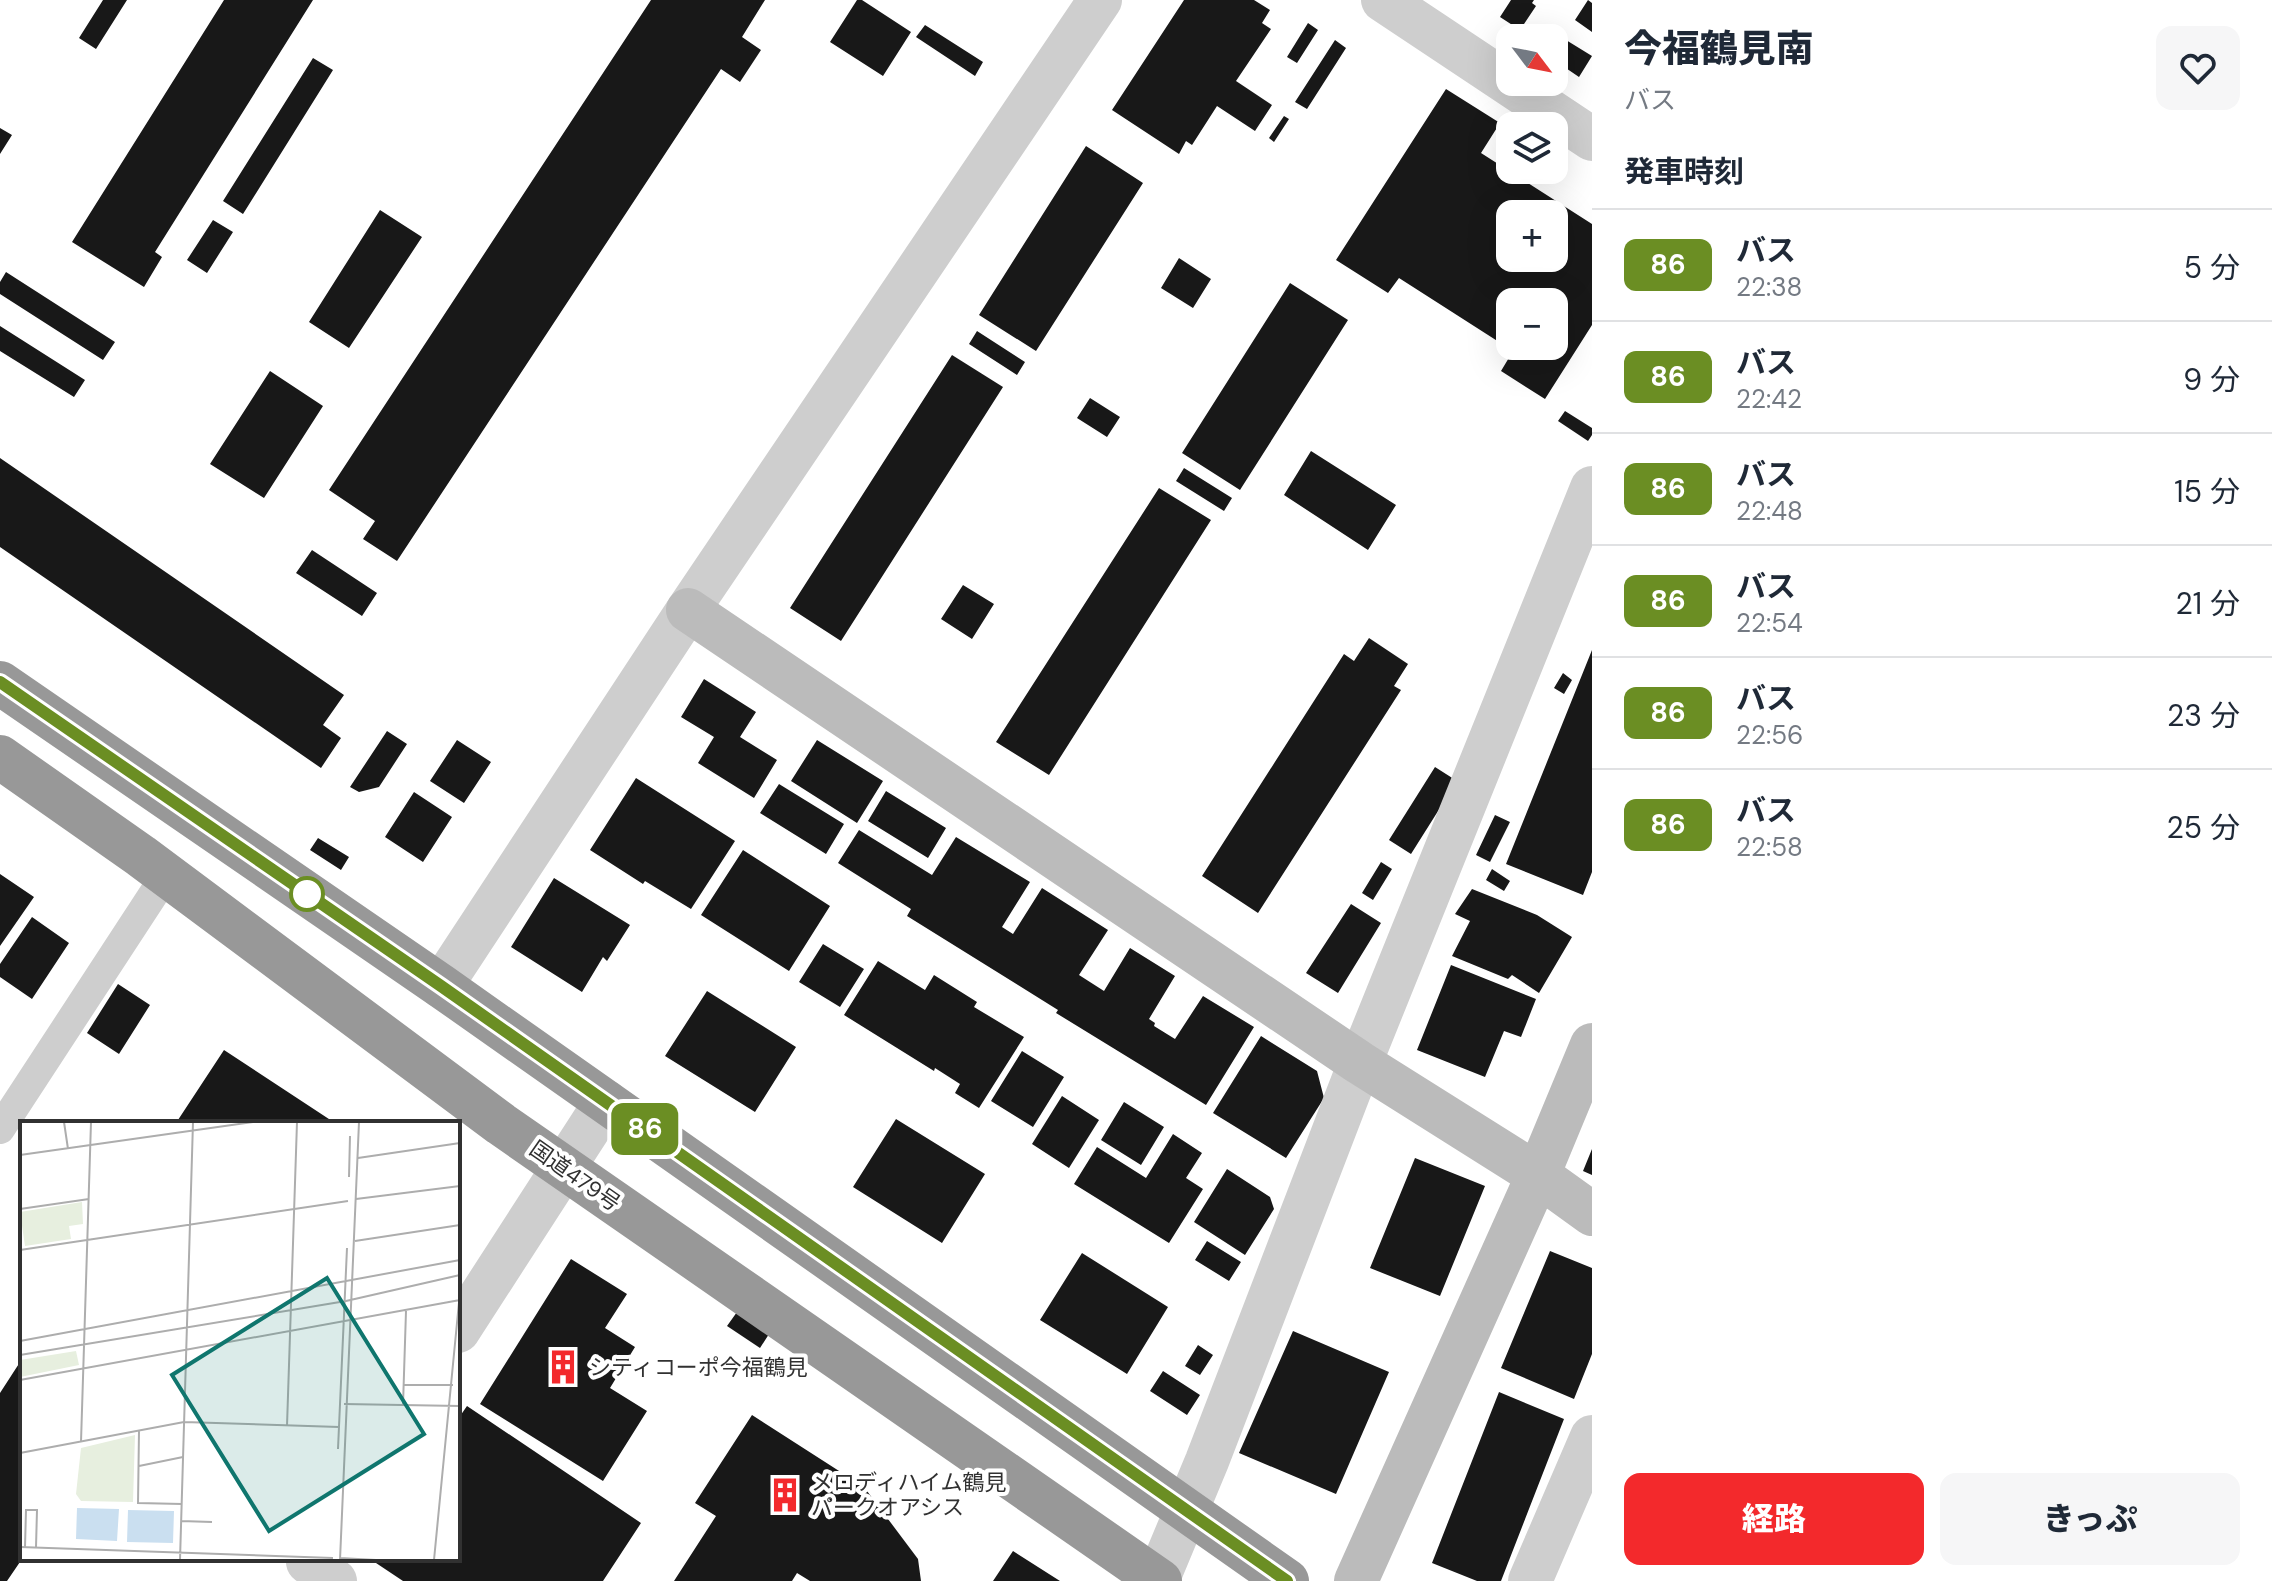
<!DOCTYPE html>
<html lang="ja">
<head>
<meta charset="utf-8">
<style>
	:root { --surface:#fff; --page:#f6f6f7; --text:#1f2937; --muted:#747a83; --line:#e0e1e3; --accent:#f3292c }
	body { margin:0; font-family:"DM Sans","Noto Sans JP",sans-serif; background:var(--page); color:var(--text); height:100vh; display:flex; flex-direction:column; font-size:30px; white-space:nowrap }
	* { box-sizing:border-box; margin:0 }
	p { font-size:26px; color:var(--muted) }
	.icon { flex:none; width:44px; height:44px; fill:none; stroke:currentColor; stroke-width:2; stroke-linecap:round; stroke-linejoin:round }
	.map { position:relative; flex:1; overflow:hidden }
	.drawer { display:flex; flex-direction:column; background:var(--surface); width:680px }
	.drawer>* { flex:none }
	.badge { padding:0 16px; border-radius:12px; font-size:28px; line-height:52px }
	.needle { width:52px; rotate:122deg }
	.controls { position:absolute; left:1496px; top:24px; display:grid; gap:16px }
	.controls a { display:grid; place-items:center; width:72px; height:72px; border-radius:16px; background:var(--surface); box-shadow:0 8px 32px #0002; font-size:40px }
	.map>.badge { position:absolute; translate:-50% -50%; box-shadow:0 0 0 4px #fff }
	h2 { padding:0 32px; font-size:30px; line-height:72px }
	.round { display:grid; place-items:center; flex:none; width:84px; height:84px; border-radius:16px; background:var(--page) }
	.head { display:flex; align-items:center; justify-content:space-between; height:136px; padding:0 32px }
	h1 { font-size:38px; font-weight:800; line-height:60px }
	.primary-button { display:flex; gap:16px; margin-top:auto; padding:16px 32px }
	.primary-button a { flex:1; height:92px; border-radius:16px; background:var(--accent); color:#fff; font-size:32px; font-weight:800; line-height:92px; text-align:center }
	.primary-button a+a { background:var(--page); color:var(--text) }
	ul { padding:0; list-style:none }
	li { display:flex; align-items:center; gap:24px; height:112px; padding:0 32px; border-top:2px solid var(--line) }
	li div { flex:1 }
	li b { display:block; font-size:30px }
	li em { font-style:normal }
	li .badge { min-width:88px; font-weight:700; text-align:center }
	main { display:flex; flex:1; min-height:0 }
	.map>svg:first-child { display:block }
</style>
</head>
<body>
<main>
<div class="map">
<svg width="1592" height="1581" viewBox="0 0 1592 1581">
	<rect width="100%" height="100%" fill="#fff"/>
	<!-- building -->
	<path fill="#181818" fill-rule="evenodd" d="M103 0H127L96 49 79 38Z
		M224 0H313L155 252 162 257 144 287 72 242Z
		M651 0H765L742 37 761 50 740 82 721 69 397 561 363 539 375 521 329 490Z
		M857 0H862L911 32 883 76 830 42Z
		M1184 0H1254L1270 10 1262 23 1271 29 1236 81 1272 105 1255 131 1217 106 1192 145 1186 141 1179 154 1112 110Z
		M1511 0H1534L1532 3 1536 6 1520 30 1500 17Z
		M1588 0 1592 3V32L1575 20Z
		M1308 23 1318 30 1297 63 1287 57Z
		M925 25 983 62 975 76 916 37Z
		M1553 32 1592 56 1579 77 1554 60V38H1549Z
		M1335 40 1346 48 1307 109 1295 102Z
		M313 58 333 70 243 214 223 201Z
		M1446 89 1500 123 1481 153 1592 224V325L1545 399 1501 371 1513 351 1399 278 1388 293 1336 260ZM1510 214H1554V258H1510ZM1510 302H1554V346H1510Z
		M1284 116 1289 119 1274 142 1269 138Z
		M0 128 12 135 0 154Z
		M1086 146 1143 183 1036 351 979 315Z
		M380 210 422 237 349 348 309 322Z
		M213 220 233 232 207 273 187 260Z
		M1179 258 1211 279 1193 308 1161 288Z
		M6 272 115 342 103 360 0 294V282Z
		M1290 283 1348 320 1240 490 1182 453Z
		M0 326 85 380 74 397 0 351Z
		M977 331 1025 362 1017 375 969 344Z
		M952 355 1003 387 841 641 790 608Z
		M270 371 323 406 264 498 210 464Z
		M1090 398 1120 417 1107 437 1077 418Z
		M1565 411 1592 428V435L1588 441 1558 421Z
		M1311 451 1396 505 1368 550 1284 495Z
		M0 458 344 695 323 725 341 738 321 768 0 547Z
		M1184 468 1232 498 1224 511 1176 481Z
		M1159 488 1211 520 1049 775 996 742Z
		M312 550 377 593 362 616 296 573Z
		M963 585 994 604 972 639 941 619Z
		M1369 638 1408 664 1394 686 1401 690 1258 913 1202 876 1344 654 1354 661Z
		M1592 650V872L1583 895 1506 864Z
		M1563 673 1572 680 1564 694 1554 688Z
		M704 679 756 712 740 737 777 760 754 798 698 763 714 737 681 717Z
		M387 731 407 744 379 787 359 792 350 787Z
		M457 740 491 762 464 803 430 781Z
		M817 740 883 781 857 823 791 781Z
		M1435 767 1457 781 1411 854 1389 840Z
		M636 778 735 841 691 909 645 881 643 884 590 850Z
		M779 784 844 824 826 854 760 813Z
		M886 791 946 828 928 858 868 821Z
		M414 792 452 817 423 862 385 837Z
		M1495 815 1510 822 1490 862 1476 855Z
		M859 830 932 875 956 837 1030 882 1002 927 1013 934 1042 888 1108 930 1079 975 1104 991 1130 948 1175 976 1149 1019 1155 1023 1154 1026 1175 1039 1203 996 1254 1027 1206 1105 1056 1013 1058 1010 907 916 911 909 838 863Z
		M318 838 349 857 341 870 310 850Z
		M743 850 830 906 789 971 701 915Z
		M1381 862 1392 869 1373 900 1362 893Z
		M1492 869 1510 881 1504 891 1486 880Z
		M0 874 34 897 0 946Z
		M554 878 630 925 607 961 603 957 582 992 511 947Z
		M1472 889 1537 915 1572 937 1539 993 1512 975 1508 979 1452 956 1470 921 1455 914Z
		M1351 904 1381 923 1338 993 1306 973Z
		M32 917 69 943 32 999 0 977V964Z
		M823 944 864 969 840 1007 799 982Z
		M878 961 925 990 934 975 977 1002 974 1007 1024 1037 979 1108 955 1093 960 1084 935 1068 934 1071 844 1015Z
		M1451 965 1536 999 1521 1037 1504 1031 1485 1077 1417 1050Z
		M118 984 150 1005 119 1054 87 1033Z
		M707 991 796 1047 755 1112 665 1056Z
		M1261 1036 1317 1071 1324 1098 1286 1158 1213 1113Z
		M224 1050 335 1123H176Z
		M1022 1051 1064 1077 1033 1127 991 1101Z
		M1062 1096 1099 1120 1069 1168 1032 1144Z
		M1124 1102 1164 1127 1141 1165 1101 1140Z
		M896 1119 985 1174 942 1243 853 1187Z
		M1173 1134 1202 1153 1186 1178 1203 1189 1169 1243 1074 1184 1097 1147 1146 1178Z
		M1592 1149V1175L1583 1171Z
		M1415 1158 1485 1186 1440 1296 1370 1268Z
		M1227 1169 1270 1197 1274 1209 1245 1255 1194 1222Z
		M1207 1241 1241 1262 1229 1281 1195 1260Z
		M1550 1251 1592 1268V1354L1574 1399 1501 1368Z
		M1082 1253 1168 1307 1127 1374 1040 1320Z
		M571 1259 627 1294 605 1328 635 1347 610 1388 647 1411 603 1481 480 1404Z
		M737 1312 769 1334 760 1348 727 1326Z
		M1293 1331 1389 1372 1336 1494 1239 1453Z
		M1198 1345 1213 1355 1200 1375 1185 1366Z
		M22 1359V1559L7 1581H0V1393Z
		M1163 1371 1200 1395 1187 1415 1150 1391Z
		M1499 1392 1564 1419 1501 1581H1477L1432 1563Z
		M467 1406 641 1523 603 1581H403L370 1559H458V1419Z
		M752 1415 864 1487 918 1559 921 1581H810L797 1573 792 1581H674L716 1516 695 1503Z
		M1013 1551 1060 1581H993Z"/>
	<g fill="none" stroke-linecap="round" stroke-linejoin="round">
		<!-- lane -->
		<path stroke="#cecece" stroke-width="30" d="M0 1129 166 875"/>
		<!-- street -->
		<path stroke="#cecece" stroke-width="44" d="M1383 0 1592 139
			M441 986 688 610 1100 0
			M458 1331 606 1102
			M308 1562 335 1581
			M1157 1581 1207 1461 1360 1063 1592 488
			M1530 1581 1592 1437"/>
		<!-- secondary -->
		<path stroke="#bbb" stroke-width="44" d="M688 610 1360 1063 1538 1175 1592 1214
			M1356 1581 1538 1175 1592 1045"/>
		<!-- highway -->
		<path stroke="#989898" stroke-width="44" d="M0 683 441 986 1287 1581
			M0 757 141 856 501 1124 1160 1581"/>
	</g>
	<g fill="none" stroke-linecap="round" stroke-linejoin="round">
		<!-- line casing -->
		<g stroke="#fff" stroke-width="18">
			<path id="line" d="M0 682 441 986 1287 1581"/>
		</g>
		<!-- line -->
		<use href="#line" stroke="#6b8e23" stroke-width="12"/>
	</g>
	<!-- icons -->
	<defs>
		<g id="building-bare" transform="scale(2.76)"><path d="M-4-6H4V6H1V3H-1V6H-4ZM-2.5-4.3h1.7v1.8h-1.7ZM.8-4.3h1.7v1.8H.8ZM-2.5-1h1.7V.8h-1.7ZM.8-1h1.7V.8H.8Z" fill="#f3292c" stroke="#fff" stroke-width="2.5" paint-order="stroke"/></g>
	</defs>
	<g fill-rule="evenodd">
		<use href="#building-bare" x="563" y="1367"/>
		<use href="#building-bare" x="785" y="1495"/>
	</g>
	<!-- markers -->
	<circle fill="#fff" stroke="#6b8e23" stroke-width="4" cx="307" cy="894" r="16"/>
	<g text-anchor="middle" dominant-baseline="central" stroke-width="8" stroke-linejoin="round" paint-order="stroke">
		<!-- street labels -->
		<g font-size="22" fill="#313131" stroke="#fff">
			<text transform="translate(575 1176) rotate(35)">国道479号</text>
		</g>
		<!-- poi labels -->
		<g font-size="22" fill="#313131" stroke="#fff" text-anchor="start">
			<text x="589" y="1367">シティコーポ今福鶴見</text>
			<text x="811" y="1482">メロディハイム鶴見<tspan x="811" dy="25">パークオアシス</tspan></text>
		</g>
	</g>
	<!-- overview -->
	<g transform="translate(20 1121)">
		<rect width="440" height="440" fill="#fff"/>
		<path d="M62 81 63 103 49 105 51 118 5 125 0 91ZM56 230 59 244 0 256V239ZM115 314 113 381 61 380 56 373 61 327Z" fill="#e7efdf"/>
		<path d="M57 387 99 388 97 420 56 418ZM108 389 154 390 153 422 107 421Z" fill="#cadff0"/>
		<path fill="none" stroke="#adadad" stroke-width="2" d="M44 1 48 28M0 34 233 1M338 37 440 22M329 56 330 15M336 78 440 65M0 88 69 78M335 120 440 104M0 129 328 80M0 220 440 139M0 234 326 180 440 154M0 259 440 179M384 264H433M324 283 440 285M383 284 386 190M267 305 277 1M119 310 118 382 162 383M61 321 71 1M318 328 327 127M0 332 164 301 319 306M119 345 163 336M161 400 192 401M0 426 313 437M5 426 6 389H17L16 426M320 437 356 439M160 439 173 1M320 439 339 1M414 439 440 171"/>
		<path fill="#0f766e" fill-opacity="0.15" stroke="#0f766e" stroke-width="4" d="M307 157 404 313 249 410 152 254Z"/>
		<rect width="440" height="440" fill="none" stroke="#313131" stroke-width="4"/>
	</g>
</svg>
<div class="controls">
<a><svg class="needle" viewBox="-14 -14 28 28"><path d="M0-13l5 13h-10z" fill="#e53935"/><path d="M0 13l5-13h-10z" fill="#747a83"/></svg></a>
<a><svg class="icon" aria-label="layers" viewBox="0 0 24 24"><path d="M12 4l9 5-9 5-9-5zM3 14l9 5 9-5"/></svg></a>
<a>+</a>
<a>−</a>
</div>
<b class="badge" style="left:645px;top:1129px;background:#6b8e23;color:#fff">86</b>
</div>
<section class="drawer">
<div class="head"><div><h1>今福鶴見南</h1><p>バス</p></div><a class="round"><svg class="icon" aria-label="heart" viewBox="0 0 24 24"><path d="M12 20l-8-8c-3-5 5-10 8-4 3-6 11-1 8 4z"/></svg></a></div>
<h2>発車時刻</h2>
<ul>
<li><span class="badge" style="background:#6b8e23;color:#fff">86</span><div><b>バス</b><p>22:38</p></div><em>5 分</em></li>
<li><span class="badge" style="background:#6b8e23;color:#fff">86</span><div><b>バス</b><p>22:42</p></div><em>9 分</em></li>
<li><span class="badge" style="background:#6b8e23;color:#fff">86</span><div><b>バス</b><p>22:48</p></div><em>15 分</em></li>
<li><span class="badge" style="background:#6b8e23;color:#fff">86</span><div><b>バス</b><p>22:54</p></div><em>21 分</em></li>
<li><span class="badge" style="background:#6b8e23;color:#fff">86</span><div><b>バス</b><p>22:56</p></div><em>23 分</em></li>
<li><span class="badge" style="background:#6b8e23;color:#fff">86</span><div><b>バス</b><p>22:58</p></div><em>25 分</em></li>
</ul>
<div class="primary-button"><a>経路</a><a>きっぷ</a></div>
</section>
</main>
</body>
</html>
